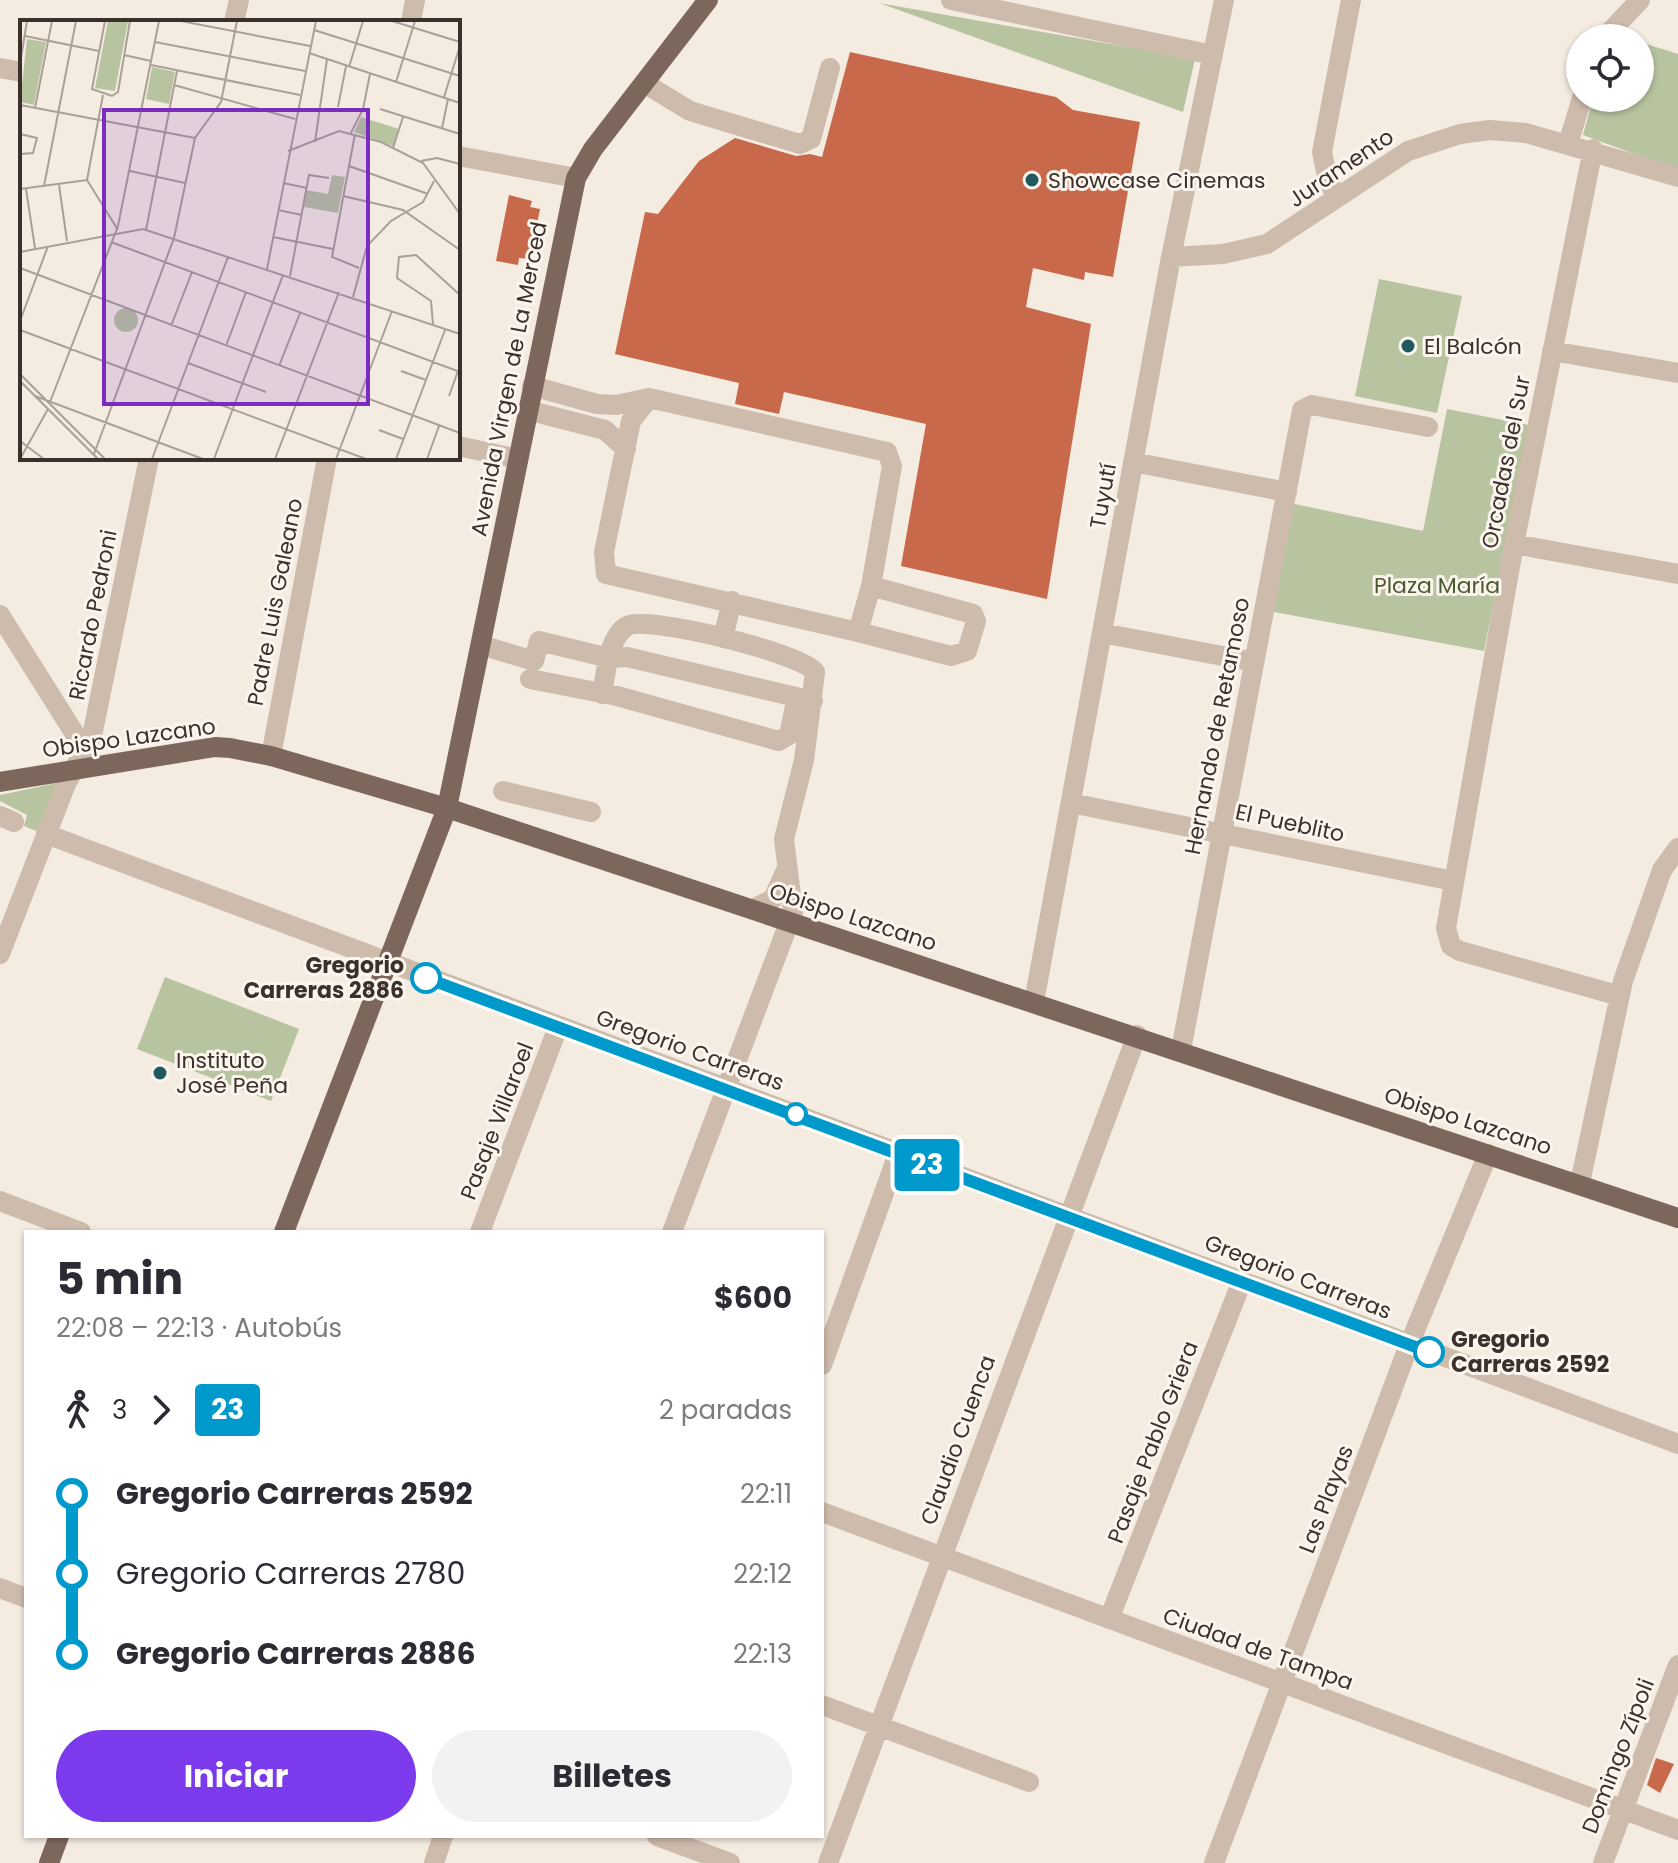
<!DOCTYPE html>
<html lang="es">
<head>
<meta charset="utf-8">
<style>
	:root { --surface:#fff; --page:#f2f2f3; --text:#2b2b33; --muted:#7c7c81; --accent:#7c3aed }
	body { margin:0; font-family:Poppins,sans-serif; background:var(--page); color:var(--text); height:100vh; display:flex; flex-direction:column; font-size:30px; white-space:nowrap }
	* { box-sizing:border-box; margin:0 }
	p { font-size:26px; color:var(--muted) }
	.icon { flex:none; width:44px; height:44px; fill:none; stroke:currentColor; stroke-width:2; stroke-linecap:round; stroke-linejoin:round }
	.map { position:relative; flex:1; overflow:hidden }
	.details { position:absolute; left:24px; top:1230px; width:800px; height:608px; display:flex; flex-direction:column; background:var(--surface); border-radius:0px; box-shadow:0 2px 6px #0004 }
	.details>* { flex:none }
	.badge { padding:0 16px; border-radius:6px; font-size:28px; line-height:52px }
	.tools { position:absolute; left:1566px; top:24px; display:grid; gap:16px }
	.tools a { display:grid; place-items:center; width:88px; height:88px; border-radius:50%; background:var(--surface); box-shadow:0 2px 6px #0004; font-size:40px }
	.map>.badge { position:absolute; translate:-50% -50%; box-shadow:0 0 0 4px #fff }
	.legs { display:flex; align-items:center; gap:12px; height:88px; padding:0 32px; font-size:26px }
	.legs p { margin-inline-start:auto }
	.overview { display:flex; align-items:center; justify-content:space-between; height:136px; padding:0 32px }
	h1 { font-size:44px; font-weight:700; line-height:60px }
	.primary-button { display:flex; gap:16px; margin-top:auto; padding:16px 32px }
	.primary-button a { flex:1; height:92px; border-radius:48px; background:var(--accent); color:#fff; font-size:32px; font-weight:700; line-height:92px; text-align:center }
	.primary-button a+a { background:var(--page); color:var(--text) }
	ul { padding:0 32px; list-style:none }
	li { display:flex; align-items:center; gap:28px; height:80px; font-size:30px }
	li i { display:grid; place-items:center; width:12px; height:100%; margin:0 10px; background:currentColor }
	li i::after { content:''; width:20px; height:20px; margin:-10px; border:6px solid; border-radius:50%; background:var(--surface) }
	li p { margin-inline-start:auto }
	li:first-child i { background:linear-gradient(#0000 50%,currentColor 0) }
	li:last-child i { background:linear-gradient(currentColor 50%,#0000 0) }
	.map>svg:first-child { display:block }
</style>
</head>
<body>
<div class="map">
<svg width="1678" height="1863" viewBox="0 0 1678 1863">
	<rect width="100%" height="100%" fill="#f4ebe1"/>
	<!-- green -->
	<path fill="#b8c4a0" d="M879 3 1195 59 1183 112Z
		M1640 42 1678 54V170L1583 135 1593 98H1640Z
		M1379 279 1462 296 1437 413 1355 396Z
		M1447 409 1529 425 1484 651 1268 611 1285 502 1423 531Z
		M57 783 39 832 24 826 27 815 0 801V795Z
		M165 977 299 1029 271 1101 137 1049Z"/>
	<!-- building -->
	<path fill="#c8694b" d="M850 52 1056 97 1073 110 1140 122 1113 277 1085 272 1084 280 1033 268 1026 307 1091 324 1047 599 901 566 926 424 784 392 779 414 735 404 739 383 615 354 645 212 658 214 699 161 735 138 796 156 810 154 822 157Z
		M509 195 532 201 530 207 540 209 530 259 519 258 518 265 496 261Z
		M1656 1758 1674 1764 1660 1793 1647 1785Z"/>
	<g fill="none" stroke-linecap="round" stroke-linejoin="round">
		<!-- minor -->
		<path stroke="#cdbbac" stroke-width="20" d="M951 0 1213 55
			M234 22 239 0
			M411 22 415 0
			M1604 38 1640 0
			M0 68 22 72
			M644 83 690 111 800 144 811 139 830 68
			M1568 144 1582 98
			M1593 149 1514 544 1446 928 1451 946 1460 951 1620 996
			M458 156 576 178
			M1337 197 1328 181 1322 152 1351 0
			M1171 257 1223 254 1267 244 1408 151 1460 134 1490 130 1526 133 1678 177
			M1552 351 1678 373
			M532 386 597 404 616 405 649 398
			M649 398 887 452 892 466 871 586 858 632 606 574 604 552 631 421Z
			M527 410 605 430 626 449
			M458 446 518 459
			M1133 462 1287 492
			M1514 544 1678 574
			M0 615 90 758
			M858 632 951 656 967 651 976 621 973 614 871 586
			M1102 633 1254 662
			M723 638 732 601
			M481 645 534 661 539 641 609 658 627 657 813 701
			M530 679 617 696 779 741 789 735 797 697
			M602 694C606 674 608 637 627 626 648 615 801 653 815 672L804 760 784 839 793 912 672 1232
			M271 756 327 458
			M503 791 591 812
			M1071 803 1453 881
			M0 816 14 822
			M46 834 1678 1444
			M753 909 773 899 786 870
			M0 954 66 784 92 736 149 458
			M1034 1002 1171 257 1224 0
			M1181 1050 1302 410 1312 405 1428 427
			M1580 1183 1623 981 1662 870 1678 848
			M0 1201 81 1232
			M480 1232 558 1027
			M822 1365 898 1154
			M822 1512 1678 1830
			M0 1588 26 1598
			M1109 1619 1242 1281
			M822 1705 1029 1782
			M657 1836 730 1863
			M434 1863 443 1836
			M828 1863 1137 1035
			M1214 1863 1409 1345 1488 1154
			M1603 1863 1678 1665"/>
		<!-- major -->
		<path stroke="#7d675c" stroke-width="20" d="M0 782 215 747 230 748 271 756 447 808 1678 1218
			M284 1232 447 808 576 178 593 149 708 0
			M49 1863 59 1836"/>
	</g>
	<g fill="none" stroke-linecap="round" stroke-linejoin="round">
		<!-- line-1 casing -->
		<g stroke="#fff" stroke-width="18">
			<path id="line-1" d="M426 978 1429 1352"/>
		</g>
		<!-- line-1 -->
		<use href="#line-1" stroke="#0099cb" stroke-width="12"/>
	</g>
	<!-- markers -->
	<g fill="#1f5a5e" stroke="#fbf5ee" stroke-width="3">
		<circle cx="1032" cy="180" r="8"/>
		<circle cx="1408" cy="346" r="8"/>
		<circle cx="160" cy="1073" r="8"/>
	</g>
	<g fill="#fff" stroke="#0099cb" stroke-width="4">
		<circle cx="426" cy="978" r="14"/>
		<circle cx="796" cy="1114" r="10"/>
		<circle cx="1429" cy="1352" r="14"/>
	</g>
	<g text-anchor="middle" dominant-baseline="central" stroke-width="6" stroke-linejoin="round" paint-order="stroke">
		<!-- street labels -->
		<g font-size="22" fill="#3b302b" stroke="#fbf5ee">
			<text transform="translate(1341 168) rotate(-34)">Juramento</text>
			<text transform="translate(509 379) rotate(-79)">Avenida Virgen de La Merced</text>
			<text transform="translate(1506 462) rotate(-79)">Orcadas del Sur</text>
			<text transform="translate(1103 496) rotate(-80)">Tuyutí</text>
			<text transform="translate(275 602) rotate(-79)">Padre Luis Galeano</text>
			<text transform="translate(93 615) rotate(-79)">Ricardo Pedroni</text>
			<text transform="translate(1217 726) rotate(-79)">Hernando de Retamoso</text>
			<text transform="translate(129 738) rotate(-8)">Obispo Lazcano</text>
			<text transform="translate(1290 823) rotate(12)">El Pueblito</text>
			<text transform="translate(853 917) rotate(18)">Obispo Lazcano</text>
			<text transform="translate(690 1050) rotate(20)">Gregorio Carreras</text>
			<text transform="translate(497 1121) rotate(-69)">Pasaje Villaroel</text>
			<text transform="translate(1468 1121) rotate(18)">Obispo Lazcano</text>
			<text transform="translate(1298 1277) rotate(21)">Gregorio Carreras</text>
			<text transform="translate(958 1440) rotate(-70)">Claudio Cuenca</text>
			<text transform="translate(1153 1442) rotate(-69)">Pasaje Pablo Griera</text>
			<text transform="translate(1326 1499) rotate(-69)">Las Playas</text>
			<text transform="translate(1258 1649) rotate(20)">Ciudad de Tampa</text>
			<text transform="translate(1618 1756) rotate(-69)">Domingo Zípoli</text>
		</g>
		<!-- poi labels -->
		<g font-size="22" fill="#3b302b" stroke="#fbf5ee" text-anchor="start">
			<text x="1048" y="180">Showcase Cinemas</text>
			<text x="1424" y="346">El Balcón</text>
			<text x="176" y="1060">Instituto<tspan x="176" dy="25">José Peña</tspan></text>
		</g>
		<!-- park labels -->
		<g font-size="22" fill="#4a5a2e" stroke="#fbf5ee">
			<text x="1437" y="585">Plaza María</text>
		</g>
		<!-- stop labels -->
		<g font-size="22" font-weight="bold" fill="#3b302b" stroke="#fbf5ee" text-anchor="end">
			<text x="404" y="965">Gregorio<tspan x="404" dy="25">Carreras 2886</tspan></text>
			<text x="1451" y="1339" text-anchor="start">Gregorio<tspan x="1451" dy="25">Carreras 2592</tspan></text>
		</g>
	</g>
	<!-- overview -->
	<g transform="translate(20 20)">
		<rect width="440" height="440" fill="#f4ebe1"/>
		<path d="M88 1H108L95 71 75 68ZM7 19 26 22 14 85 0 82ZM132 47 155 52 149 84 126 79ZM341 97 379 109 373 126 334 112ZM312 155 325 157 318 193 284 187 286 170 308 174ZM94 300a12 12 0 1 1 24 0a12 12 0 1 1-24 0Z" fill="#b8c4a0"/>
		<path fill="none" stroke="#aaa098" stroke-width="2" d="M85 1 72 69 92 76 98 72 110 1M161 1 290 26M372 1 440 22M294 10 440 56M5 16 79 31M135 22 285 51M289 33 440 83M104 35 131 41M0 44 7 1M131 45 280 75M329 47 343 1M376 62 395 1M154 65 275 99M424 77 440 26M0 85 175 118M318 87 326 46M15 88 32 1M360 89 440 114M422 108 428 79M331 113 343 89 350 54M0 114 17 118 13 133 0 134M335 114 312 237 339 248M295 122 307 39M373 128 383 97M268 131 319 111 361 122 403 143 440 194M401 141 417 138 440 144M329 146 408 174M110 151 165 163M67 160 83 75M263 163 287 168M39 165 47 221M24 166 56 1M0 169 67 160 98 210M6 169 15 228M323 176 383 190 440 230M258 190 282 195M126 210 157 51M253 217 313 229M91 222 440 352M0 232 123 209 440 314M0 248 440 413M247 249 296 1M270 256 289 155 309 158M333 277 347 226 371 201 403 182 414 161M0 301 28 226M413 304 411 281 377 258 379 237 396 235 440 275M151 306 172 252M0 310 346 439M206 326 226 272M168 343 246 372M259 346 280 293M381 351 406 360M0 354 85 439M0 361 78 439M15 376 183 439M429 376 438 351M30 382 98 206 139 1M359 410 383 419M0 421 24 439M74 434 154 218 175 118 201 82 217 1M0 439 28 389M132 439 208 237M194 439 263 255M255 439 319 272M316 439 372 291M376 439 425 310M407 439 419 406"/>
		<path fill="#7b2cbf" fill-opacity="0.15" stroke="#7b2cbf" stroke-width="4" d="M84 90H348V384H84Z"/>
		<rect width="440" height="440" fill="none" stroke="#3b302b" stroke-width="4"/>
	</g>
</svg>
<div class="tools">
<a><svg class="icon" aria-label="locate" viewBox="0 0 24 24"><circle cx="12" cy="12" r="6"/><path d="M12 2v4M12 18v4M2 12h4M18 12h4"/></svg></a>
</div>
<b class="badge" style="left:927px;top:1165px;background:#0099cb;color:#fff">23</b>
<section class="details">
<div class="overview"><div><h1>5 min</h1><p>22:08 – 22:13 · Autobús</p></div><b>$600</b></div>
<div class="legs"><svg class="icon" aria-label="walk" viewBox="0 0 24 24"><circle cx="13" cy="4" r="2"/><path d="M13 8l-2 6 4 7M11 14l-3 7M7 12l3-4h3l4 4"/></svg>3<svg class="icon" aria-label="forward" viewBox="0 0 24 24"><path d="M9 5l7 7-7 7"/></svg><b class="badge" style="background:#0099cb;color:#fff">23</b><p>2 paradas</p></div>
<ul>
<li><i style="color:#0099cb"></i><b>Gregorio Carreras 2592</b><p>22:11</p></li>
<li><i style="color:#0099cb"></i><span>Gregorio Carreras 2780</span><p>22:12</p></li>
<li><i style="color:#0099cb"></i><b>Gregorio Carreras 2886</b><p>22:13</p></li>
</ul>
<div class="primary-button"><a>Iniciar</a><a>Billetes</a></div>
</section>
</div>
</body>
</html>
